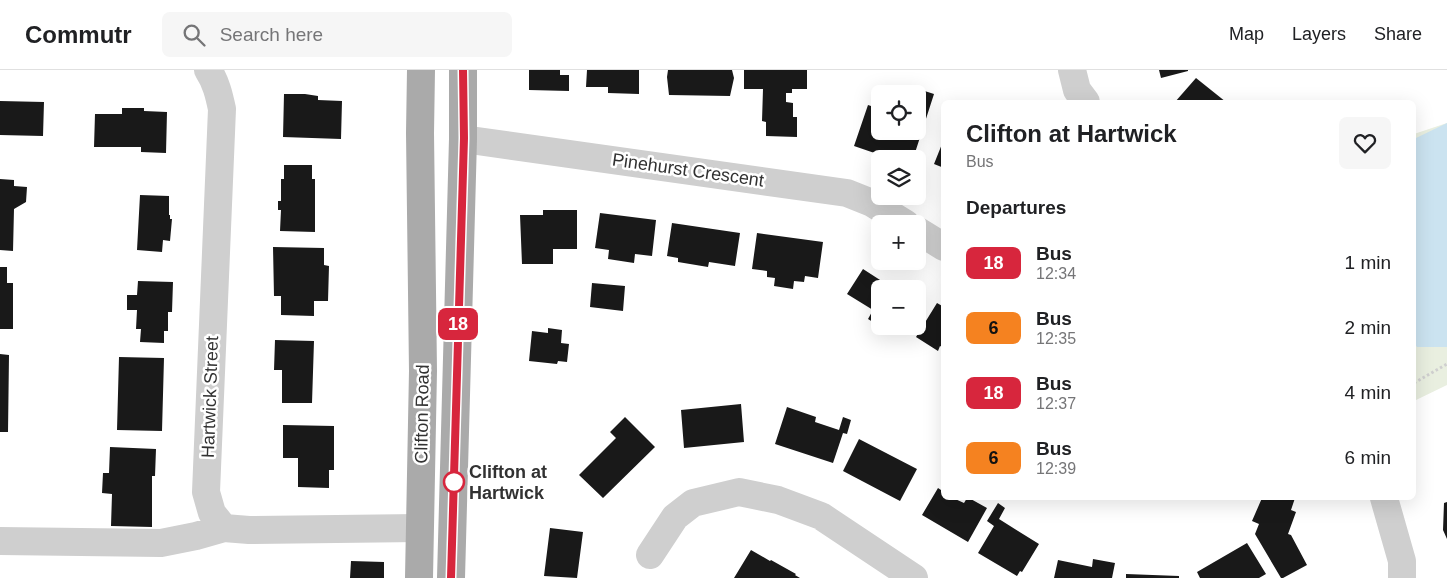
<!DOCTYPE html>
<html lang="en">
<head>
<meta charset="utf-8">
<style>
	:root { --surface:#fff; --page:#f6f6f6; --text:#202124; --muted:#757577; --line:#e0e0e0 }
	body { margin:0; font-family:Arial,sans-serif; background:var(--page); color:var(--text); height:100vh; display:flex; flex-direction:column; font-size:19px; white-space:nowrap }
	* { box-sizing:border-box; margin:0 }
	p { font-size:16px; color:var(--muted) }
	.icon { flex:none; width:28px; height:28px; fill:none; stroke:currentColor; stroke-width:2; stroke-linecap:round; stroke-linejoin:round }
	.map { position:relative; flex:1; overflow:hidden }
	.side { position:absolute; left:941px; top:30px; width:475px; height:400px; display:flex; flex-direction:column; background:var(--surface); border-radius:8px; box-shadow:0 5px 20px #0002 }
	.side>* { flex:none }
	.badge { padding:0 10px; border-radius:8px; font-size:18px; line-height:32px }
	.fabs { position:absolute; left:871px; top:15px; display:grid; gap:10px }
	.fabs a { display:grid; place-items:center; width:55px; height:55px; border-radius:8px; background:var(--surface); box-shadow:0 5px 20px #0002; font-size:25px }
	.map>.badge { position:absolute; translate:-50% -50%; box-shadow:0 0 0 2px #fff }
	h2 { padding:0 25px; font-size:19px; line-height:45px }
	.round { display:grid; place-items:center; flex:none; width:52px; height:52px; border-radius:8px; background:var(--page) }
	.head { display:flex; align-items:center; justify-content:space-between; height:85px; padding:0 25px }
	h1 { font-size:24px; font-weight:700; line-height:38px }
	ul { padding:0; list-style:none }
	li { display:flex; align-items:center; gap:15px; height:65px; padding:0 25px }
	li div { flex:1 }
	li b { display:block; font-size:19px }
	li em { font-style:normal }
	li .badge { min-width:55px; font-weight:700; text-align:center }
	header { display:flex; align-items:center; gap:30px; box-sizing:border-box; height:70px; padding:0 25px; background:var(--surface); border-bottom:1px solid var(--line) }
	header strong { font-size:24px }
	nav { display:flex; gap:28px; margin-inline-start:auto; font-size:18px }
	.search { width:350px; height:45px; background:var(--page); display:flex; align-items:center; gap:12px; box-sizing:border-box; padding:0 18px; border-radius:8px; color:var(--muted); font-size:19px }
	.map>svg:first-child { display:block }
</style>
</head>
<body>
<header>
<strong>Commutr</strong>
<div class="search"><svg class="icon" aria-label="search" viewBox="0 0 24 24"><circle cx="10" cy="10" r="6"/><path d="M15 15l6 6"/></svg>Search here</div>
<nav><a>Map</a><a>Layers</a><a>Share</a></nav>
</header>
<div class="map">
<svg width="1447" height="508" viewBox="0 0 1447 508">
	<rect width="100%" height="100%" fill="#fff"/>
	<!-- green -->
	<path fill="#e9efe0" d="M1447 53V315L1414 331V64Z"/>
	<!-- water -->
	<path fill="#cbe3f0" d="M1447 53V277H1417L1414 273V69Z"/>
	<!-- building -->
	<path fill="#191919" d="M529 0H560V5H569V21L529 20Z
		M587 0H639V24L608 23V17H586Z
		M668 0H732L734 8 730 26 669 25 667 7Z
		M744 0H807V19H792V23H786V32L793 33V47H797V67L766 66V52L762 51 763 19H744Z
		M1159 0H1188V1L1161 8Z
		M1196 8 1226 32H1175Z
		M906 15 934 24 913 89H892L854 76 868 35 880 39V61H918V24H903Z
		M284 24H305L318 26V30L342 31 341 69 283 67Z
		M0 31 44 32 43 66 0 65Z
		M122 38H144V41L167 42 166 83 141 82V77H94L95 44H122Z
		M944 69V98L934 94Z
		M284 95H312V109H315V162L280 161 281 140H278V131H281V109H284Z
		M0 109 14 110V116L27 117 26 132 14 139 13 181 0 180Z
		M140 125 169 126V145H170V149H172L170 171 163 170 162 182 137 180Z
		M543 140H577V179H553V194H522L520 145H543Z
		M600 143 656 150 652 186 635 184 634 193 608 189 609 180 595 178Z
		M672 153 740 163 735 196 709 192 708 197 678 192V188L667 186Z
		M757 163 823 172 818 208 805 206 804 212 794 211 793 219 774 216 775 208 767 207V201L752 199Z
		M273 177 324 178V195L329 196 328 231H314V246L281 245V226H274Z
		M0 197H7V213H13V259H0Z
		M863 199 894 219H880V256H893L889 262 868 249 873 240 847 224Z
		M138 211 173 212 172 242H168V261H164V273L140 272 141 259H136L137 240H127V225H137Z
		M592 213 625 216 623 241 590 237Z
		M937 233 944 237V278L940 276 938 281 916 267Z
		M548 258 562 260 561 273 569 274 567 292 558 291 557 294 529 291 532 261 548 263Z
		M275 270 314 271 312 333H282V300H274Z
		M0 284 9 285 8 362H0Z
		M119 287 164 288 162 361 117 360Z
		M741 334 744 372 684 378 681 340Z
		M787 337 816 347 815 352 839 360 843 347 851 350 847 364 843 363 833 393 775 374Z
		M625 347 655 377 603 428 579 405 616 368 610 362Z
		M283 355 334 356V400H329V418L298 417V388H283Z
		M859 369 917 399 900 431 843 401Z
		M110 377 156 379 155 406H152V457L111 456 112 424 102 423 103 403H109Z
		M938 418 944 422V428H953L964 433 967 428H969L987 438 968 472 922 445Z
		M1262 428H1295L1291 440 1296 442 1288 464 1291 465 1307 495 1283 508H1281L1255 464 1259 454 1252 451Z
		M1447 432V469L1443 460 1444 433Z
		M998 433 1005 438 999 449 1039 474 1022 502 1020 501 1017 506 978 483 994 456 987 451Z
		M550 458 583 462 577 508 544 506Z
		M1247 473 1266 504 1259 508H1200L1197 502Z
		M751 480 770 491 771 490 796 504 795 505 800 508H734Z
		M1093 489 1115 493 1112 508H1054L1058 490 1092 497Z
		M351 491 384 492V508H350Z
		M1126 504 1179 506V508H1126Z"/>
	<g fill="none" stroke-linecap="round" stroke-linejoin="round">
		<!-- path -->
		<path stroke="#cfcfcf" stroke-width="3" stroke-dasharray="2.5 2.5" stroke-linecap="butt" d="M1414 313 1447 294"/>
		<!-- minor -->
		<path stroke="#cfcfcf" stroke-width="28" d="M208 0C216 12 219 25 222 39L206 422 212 443 224 458 249 460 419 458
			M1072 0 1077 20 1086 32
			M463 69 847 123 872 133 906 154
			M918 161 944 177
			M1384 428 1402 491V508
			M0 471 161 473 196 466 224 458
			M650 485 675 447 693 433 739 422 778 430 821 446 914 508"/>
		<!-- major -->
		<path stroke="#aaa" stroke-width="28" d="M419 508 423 301 420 63 421 0
			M451 508 463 69V0"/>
	</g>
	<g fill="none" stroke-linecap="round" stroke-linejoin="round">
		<!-- line casing -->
		<g stroke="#fff" stroke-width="11">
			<path id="line" d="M451 508 464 68 463 0"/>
		</g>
		<!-- line -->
		<use href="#line" stroke="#d7263d" stroke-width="8"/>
	</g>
	<!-- markers -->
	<circle fill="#fff" stroke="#d7263d" stroke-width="2.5" cx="454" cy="412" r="10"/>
	<g text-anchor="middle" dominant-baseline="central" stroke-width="5" stroke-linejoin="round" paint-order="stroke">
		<!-- street labels -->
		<g font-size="18" fill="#323232" stroke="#fff">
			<text transform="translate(688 100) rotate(8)">Pinehurst Crescent</text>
			<text transform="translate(210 327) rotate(-88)">Hartwick Street</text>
			<text transform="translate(422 344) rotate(-89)">Clifton Road</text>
		</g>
		<!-- stop labels -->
		<g font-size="18" font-weight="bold" fill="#323232" stroke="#fff" text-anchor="start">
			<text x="469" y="402">Clifton at<tspan x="469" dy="21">Hartwick</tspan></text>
		</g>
	</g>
</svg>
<div class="fabs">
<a><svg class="icon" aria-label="locate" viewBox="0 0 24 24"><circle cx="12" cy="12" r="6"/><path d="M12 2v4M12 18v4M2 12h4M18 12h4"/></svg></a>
<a><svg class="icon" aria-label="layers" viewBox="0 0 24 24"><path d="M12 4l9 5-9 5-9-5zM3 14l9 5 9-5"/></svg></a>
<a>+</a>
<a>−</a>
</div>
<b class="badge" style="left:458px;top:254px;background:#d7263d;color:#fff">18</b>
<section class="side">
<div class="head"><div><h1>Clifton at Hartwick</h1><p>Bus</p></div><a class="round"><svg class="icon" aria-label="heart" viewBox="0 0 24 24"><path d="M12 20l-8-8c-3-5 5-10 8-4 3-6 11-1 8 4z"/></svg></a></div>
<h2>Departures</h2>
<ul>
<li><span class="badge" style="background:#d7263d;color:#fff">18</span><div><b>Bus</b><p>12:34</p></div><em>1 min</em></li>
<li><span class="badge" style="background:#f58220;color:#111">6</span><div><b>Bus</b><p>12:35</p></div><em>2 min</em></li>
<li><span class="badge" style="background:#d7263d;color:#fff">18</span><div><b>Bus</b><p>12:37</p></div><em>4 min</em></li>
<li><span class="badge" style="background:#f58220;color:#111">6</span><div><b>Bus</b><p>12:39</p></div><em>6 min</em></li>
</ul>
</section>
</div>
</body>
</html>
